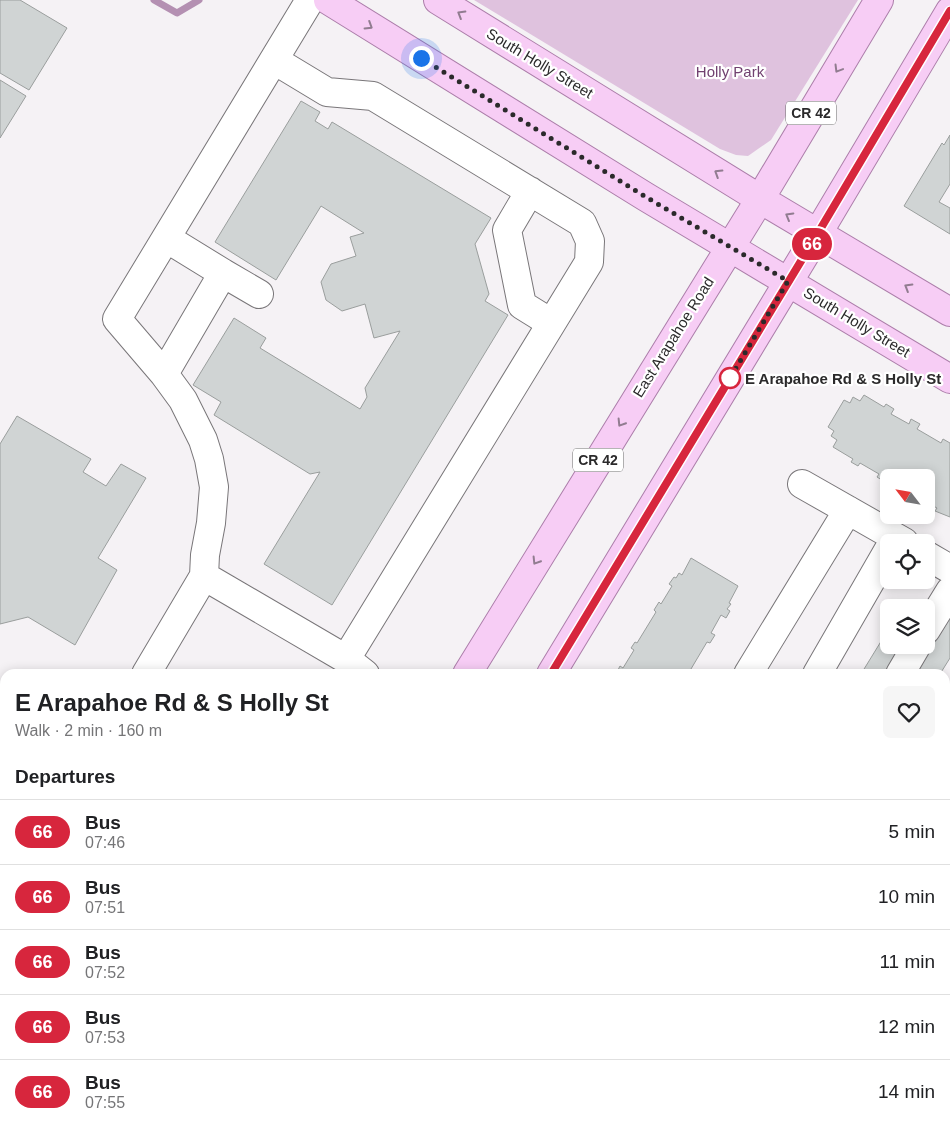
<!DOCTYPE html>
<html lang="en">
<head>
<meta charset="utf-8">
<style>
	:root { --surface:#fff; --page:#f6f6f6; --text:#202124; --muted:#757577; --line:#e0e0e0 }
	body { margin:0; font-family:Arial,sans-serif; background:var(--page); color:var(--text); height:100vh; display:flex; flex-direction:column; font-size:19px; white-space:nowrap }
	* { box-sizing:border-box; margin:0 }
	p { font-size:16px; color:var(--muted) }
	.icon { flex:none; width:28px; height:28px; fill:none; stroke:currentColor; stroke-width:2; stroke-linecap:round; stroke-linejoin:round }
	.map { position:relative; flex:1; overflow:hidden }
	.details { position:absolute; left:0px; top:669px; width:950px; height:466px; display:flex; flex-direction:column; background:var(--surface); border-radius:15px 15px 0 0; box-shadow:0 2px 12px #0003 }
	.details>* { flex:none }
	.badge { padding:0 10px; border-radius:16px; font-size:18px; line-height:32px }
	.needle { width:32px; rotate:301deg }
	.controls { position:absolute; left:880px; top:469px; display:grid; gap:10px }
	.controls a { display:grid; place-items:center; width:55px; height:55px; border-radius:8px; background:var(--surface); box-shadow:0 2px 12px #0003; font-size:25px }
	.you { position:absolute; width:25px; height:25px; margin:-12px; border:4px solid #fff; border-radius:50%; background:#1a73e8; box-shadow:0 0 0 8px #1a73e833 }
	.map>.badge { position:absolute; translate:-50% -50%; box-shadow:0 0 0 2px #fff }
	h2 { padding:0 15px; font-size:19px; line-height:45px }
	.round { display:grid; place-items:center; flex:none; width:52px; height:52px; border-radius:8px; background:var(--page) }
	.headline { display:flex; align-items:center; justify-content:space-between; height:85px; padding:0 15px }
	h1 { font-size:24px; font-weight:600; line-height:38px }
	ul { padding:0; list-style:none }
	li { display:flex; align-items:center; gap:15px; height:65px; padding:0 15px; border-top:1px solid var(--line) }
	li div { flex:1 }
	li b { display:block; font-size:19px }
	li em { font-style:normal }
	li .badge { min-width:55px; font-weight:700; text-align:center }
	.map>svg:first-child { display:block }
</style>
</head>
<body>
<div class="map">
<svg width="950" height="1134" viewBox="0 0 950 1134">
	<rect width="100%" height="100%" fill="#f5f2f5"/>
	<!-- green -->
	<path fill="#dfc2de" d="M474 0H858L771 140 748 156 736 155 720 149Z"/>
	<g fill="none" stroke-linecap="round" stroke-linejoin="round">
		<!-- stream -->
		<path stroke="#b490b2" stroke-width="7" d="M154 0 177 13 199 0"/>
	</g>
	<!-- building -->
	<path fill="#d0d4d4" stroke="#9a9e9d" d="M0 0H20L67 28 29 90 0 73Z
		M0 80 26 96 0 138Z
		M301 101 320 112 315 121 328 129 332 122 491 218 475 244 489 294 485 301 508 315 332 605 264 564 320 472 310 474 214 415 221 402 193 385 234 318 266 338 260 348 360 409 367 397 365 388 400 331 374 338 365 304 342 311 326 300 321 282 331 264 356 256 350 237 364 233 321 206 276 280 215 242Z
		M950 135V184L939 202 950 208V234L904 206 942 143 944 145Z
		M864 395 884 407 886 404 894 409 891 414 909 424 911 419 920 424 917 429 941 443 943 439 950 443V517L935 511 937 508 926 502V478H889V480L886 479 885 482 877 477 879 474 860 463 858 466 851 462 853 459 833 447 837 440 831 436 834 431 828 427 844 400 850 403 853 397 860 401Z
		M17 416 91 459 83 472 106 486 121 464 146 478 98 558 117 570 75 645 28 617 0 624V444Z
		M691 558 738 586 729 603 731 604 727 609 730 611 726 618 721 615 711 633 715 635 710 643 707 642 688 674H616L620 666 623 668 634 650 631 648 635 642 637 643 656 612 654 610 659 602 661 604 672 586 669 584 674 577 676 578 679 573 682 575Z
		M950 616V658L940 674H916Z
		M888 630 889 645H905L887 674H861Z
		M950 686V728L945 736V694Z
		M950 959V1011L946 1012 945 960Z
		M950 1043V1068L945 1048V1044Z
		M416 1130H458L456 1134H422Z"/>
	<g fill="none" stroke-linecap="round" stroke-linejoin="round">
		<!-- minor casing -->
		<g stroke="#797679" stroke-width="30">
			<path id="minor" d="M274 60 327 92 373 96 582 223 590 241 589 262 346 659
				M530 191 507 230 522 305 551 323
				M223 273 259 294
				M164 374 223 273 166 238
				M802 484 904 542
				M926 555 950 569
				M204 576 346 659 365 674
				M926 630 950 591
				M146 674 204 576 205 555 211 523 214 487 209 459 203 440 183 400 164 374 117 319 310 0
				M748 674 848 510
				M817 674 889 549
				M900 674 917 645
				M0 738 5 736
				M945 764 950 756
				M945 1033 950 1032
				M0 1053 5 1052
				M945 1117 949 1134
				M336 1130 343 1134
				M495 1130 503 1134
				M906 1130 907 1134
				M651 1134 661 1130"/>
		</g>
		<!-- major casing -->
		<g stroke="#ac7eaa" stroke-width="30">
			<path id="major" d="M328 0 646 197 950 379
				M438 0 760 199 950 312
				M467 674 760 199 879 0
				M551 674 818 233 950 11
				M200 1134 202 1130
				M266 1134 269 1130"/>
		</g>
		<!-- minor -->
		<use href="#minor" stroke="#fff" stroke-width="28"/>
		<!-- major -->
		<use href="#major" stroke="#f7cdf5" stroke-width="28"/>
	</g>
	<!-- one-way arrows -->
	<defs><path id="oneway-chevron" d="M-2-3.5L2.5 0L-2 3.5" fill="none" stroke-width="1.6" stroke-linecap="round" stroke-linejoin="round" transform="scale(1.25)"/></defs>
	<g stroke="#917c90">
		<use href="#oneway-chevron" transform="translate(461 14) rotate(-149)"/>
		<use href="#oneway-chevron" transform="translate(369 26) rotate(32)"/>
		<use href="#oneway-chevron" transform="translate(838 69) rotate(121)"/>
		<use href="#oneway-chevron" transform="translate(718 173) rotate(-148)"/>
		<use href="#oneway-chevron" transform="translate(789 216) rotate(-150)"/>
		<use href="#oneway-chevron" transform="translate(908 287) rotate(-149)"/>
		<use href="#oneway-chevron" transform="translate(621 423) rotate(122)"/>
		<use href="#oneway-chevron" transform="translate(536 561) rotate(122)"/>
	</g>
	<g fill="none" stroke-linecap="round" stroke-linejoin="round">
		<!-- line casing -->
		<g stroke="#fff" stroke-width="11">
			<path id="line" d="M551 674 818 233 950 11"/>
		</g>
		<!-- line -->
		<use href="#line" stroke="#d7263d" stroke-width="8"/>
		<!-- walk -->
		<path stroke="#2b2a2b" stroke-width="5" stroke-dasharray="0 9" d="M421 58 646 197 788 281 730 378"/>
	</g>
	<!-- markers -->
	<circle fill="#fff" stroke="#d7263d" stroke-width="2.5" cx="730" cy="378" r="10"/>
	<g text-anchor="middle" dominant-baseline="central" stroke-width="4.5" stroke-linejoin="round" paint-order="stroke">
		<!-- shield labels -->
		<g fill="#fff" stroke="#6b6a6b" stroke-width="1">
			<rect x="786" y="101.5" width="50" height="23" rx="4"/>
			<rect x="573" y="448.5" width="50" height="23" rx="4"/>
		</g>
		<g font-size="14" font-weight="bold" fill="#2b2a2b">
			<text x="811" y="113">CR 42</text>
			<text x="598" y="460">CR 42</text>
		</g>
		<!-- street labels -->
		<g font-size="15" fill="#2b2a2b" stroke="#fff">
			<text transform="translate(540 63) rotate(31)">South Holly Street</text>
			<text transform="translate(857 322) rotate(31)">South Holly Street</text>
			<text transform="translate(673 337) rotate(-58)">East Arapahoe Road</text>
		</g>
		<!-- park labels -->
		<g font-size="15" fill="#714170" stroke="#fff">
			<text x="730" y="71">Holly Park</text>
		</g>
		<!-- stop labels -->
		<g font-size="15" font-weight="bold" fill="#2b2a2b" stroke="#fff" text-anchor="start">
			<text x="745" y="378">E Arapahoe Rd &amp; S Holly St</text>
		</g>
	</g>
</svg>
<div class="controls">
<a><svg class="needle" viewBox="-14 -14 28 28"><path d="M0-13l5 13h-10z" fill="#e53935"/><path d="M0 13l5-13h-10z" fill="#757577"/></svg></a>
<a><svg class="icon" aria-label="locate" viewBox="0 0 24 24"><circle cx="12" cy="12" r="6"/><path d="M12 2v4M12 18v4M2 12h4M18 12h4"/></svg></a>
<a><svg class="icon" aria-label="layers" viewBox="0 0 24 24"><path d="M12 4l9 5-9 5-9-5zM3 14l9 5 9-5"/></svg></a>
</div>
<div class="you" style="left:421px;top:58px"></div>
<b class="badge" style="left:812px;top:244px;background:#d7263d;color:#fff">66</b>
<section class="details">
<div class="headline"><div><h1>E Arapahoe Rd &amp; S Holly St</h1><p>Walk · 2 min · 160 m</p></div><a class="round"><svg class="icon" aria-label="heart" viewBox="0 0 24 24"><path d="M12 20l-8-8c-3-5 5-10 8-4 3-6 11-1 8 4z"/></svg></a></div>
<h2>Departures</h2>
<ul>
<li><span class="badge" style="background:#d7263d;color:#fff">66</span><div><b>Bus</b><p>07:46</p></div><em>5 min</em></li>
<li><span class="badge" style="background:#d7263d;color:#fff">66</span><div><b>Bus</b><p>07:51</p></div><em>10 min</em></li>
<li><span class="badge" style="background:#d7263d;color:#fff">66</span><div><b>Bus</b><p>07:52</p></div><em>11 min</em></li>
<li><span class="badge" style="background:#d7263d;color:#fff">66</span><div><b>Bus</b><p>07:53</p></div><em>12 min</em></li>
<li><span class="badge" style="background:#d7263d;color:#fff">66</span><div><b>Bus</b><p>07:55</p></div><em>14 min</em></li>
</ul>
</section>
</div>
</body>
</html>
